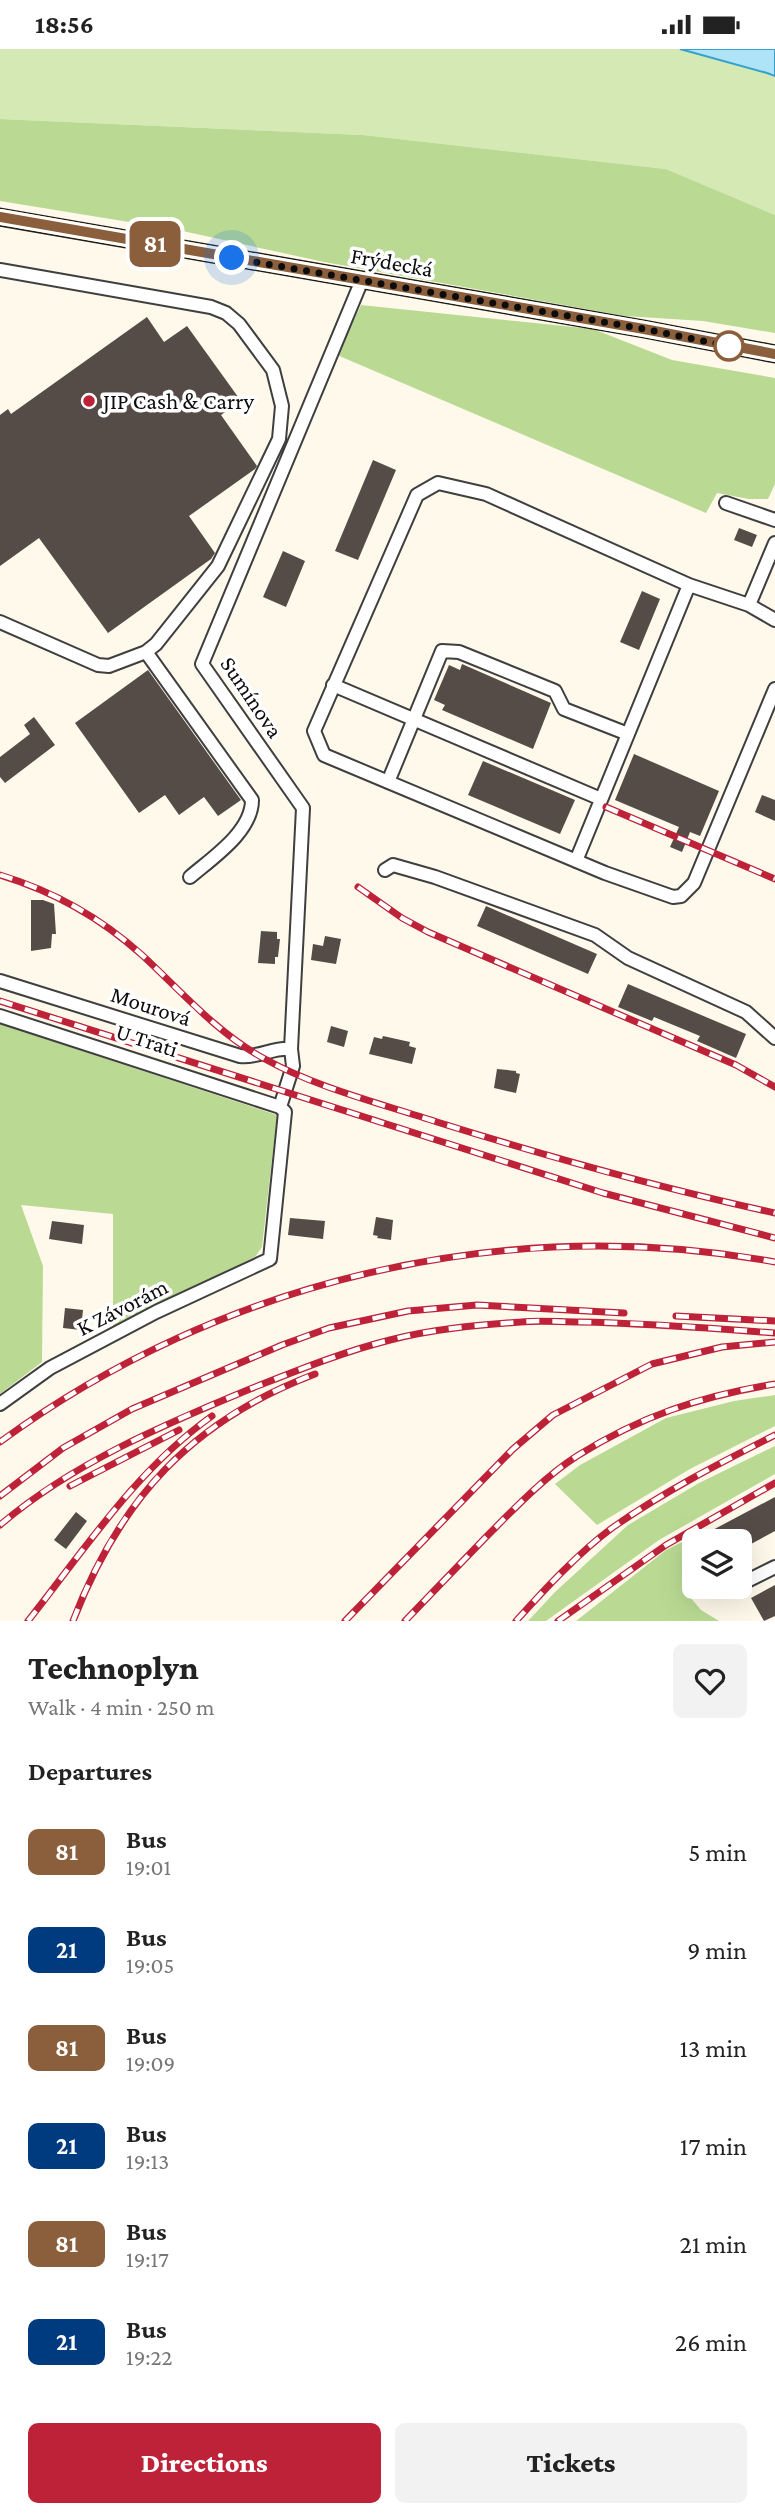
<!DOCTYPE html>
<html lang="en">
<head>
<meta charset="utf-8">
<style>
	:root { --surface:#fff; --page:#f2f2f2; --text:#222; --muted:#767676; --accent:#be2239 }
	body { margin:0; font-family:"Crimson Pro",serif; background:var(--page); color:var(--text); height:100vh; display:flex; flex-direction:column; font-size:26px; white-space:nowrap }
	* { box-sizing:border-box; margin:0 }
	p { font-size:23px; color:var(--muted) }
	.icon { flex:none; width:38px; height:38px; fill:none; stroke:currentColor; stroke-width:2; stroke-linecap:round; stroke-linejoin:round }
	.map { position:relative; height:1572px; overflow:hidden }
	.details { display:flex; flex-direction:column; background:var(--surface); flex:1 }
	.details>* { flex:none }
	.badge { padding:0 14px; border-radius:10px; font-size:24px; line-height:46px }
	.buttons { position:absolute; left:682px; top:1480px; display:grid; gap:14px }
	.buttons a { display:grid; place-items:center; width:70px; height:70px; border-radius:10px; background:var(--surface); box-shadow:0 7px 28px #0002; font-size:35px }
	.you { position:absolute; width:35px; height:35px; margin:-18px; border:5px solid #fff; border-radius:50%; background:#1a73e8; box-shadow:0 0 0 10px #1a73e833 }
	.map>.badge { position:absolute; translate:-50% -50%; box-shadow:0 0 0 4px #fff }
	h2 { padding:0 28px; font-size:26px; line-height:63px }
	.round { display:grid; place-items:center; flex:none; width:74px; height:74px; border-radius:10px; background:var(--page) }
	.head { display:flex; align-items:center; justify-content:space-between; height:119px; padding:0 28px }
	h1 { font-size:33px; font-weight:800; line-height:52px }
	.action { display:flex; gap:14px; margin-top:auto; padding:14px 28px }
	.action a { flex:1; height:80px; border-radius:10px; background:var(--accent); color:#fff; font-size:28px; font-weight:800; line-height:80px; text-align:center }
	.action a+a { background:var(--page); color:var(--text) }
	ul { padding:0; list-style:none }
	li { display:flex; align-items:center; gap:21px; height:98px; padding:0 28px }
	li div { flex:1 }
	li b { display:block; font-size:26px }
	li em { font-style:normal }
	li .badge { min-width:77px; font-weight:700; text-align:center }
	.status { display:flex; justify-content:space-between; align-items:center; height:49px; padding:0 35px; background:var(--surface); direction:ltr }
	.status svg { height:19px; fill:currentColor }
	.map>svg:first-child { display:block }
</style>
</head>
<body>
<div class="status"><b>18:56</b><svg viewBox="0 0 49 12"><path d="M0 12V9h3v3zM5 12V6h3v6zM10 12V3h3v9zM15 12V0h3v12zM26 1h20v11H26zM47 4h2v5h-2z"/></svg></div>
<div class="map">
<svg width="775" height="1572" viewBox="0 0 775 1572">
	<rect width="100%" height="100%" fill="#fff9eb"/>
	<!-- green -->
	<path fill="#d5e9b4" d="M0 0H680L775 27V166L666 120 363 86 0 70Z"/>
	<!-- forest -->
	<path fill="#bada93" d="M0 70 363 86 666 120 775 166V284L703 272 625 267 324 213 178 181 0 152Z
		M361 256 593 280 672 311 775 329V435L768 450H749L717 444 706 464 337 306Z
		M0 975 277 1066 262 1198 255 1208 113 1278V1165L21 1156 43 1217 42 1313 0 1345Z
		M775 1346V1377L690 1420 597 1476 555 1435 580 1416 666 1369 734 1352Z
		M775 1397V1425L659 1491 546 1572H528L555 1543 628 1476 699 1434Z
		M700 1484 705 1493H695V1534L690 1548 701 1561 719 1572H576L666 1501Z"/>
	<!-- water -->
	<path fill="#afe3f7" stroke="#34a1cf" stroke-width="2" d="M680 0H775V27L767 24Z"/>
	<!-- building -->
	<path fill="#554c48" d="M147 268 164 293 187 277 241 352 221 366 257 417 255 420 189 467 215 504 211 510 108 584 39 489 0 517V366L8 360 11 365Z
		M373 411 396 421 358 511 335 502Z
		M739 479 757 486 752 498 734 491Z
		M283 502 305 512 286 558 263 548Z
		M642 542 660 550 639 601 620 593Z
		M462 615 551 654 533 700 442 661 445 656 434 651 449 616 460 621Z
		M148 621 241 751 218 767 204 748 179 766 165 746 139 764 75 674Z
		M34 668 55 696 5 734 0 728V708L30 685 24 676Z
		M634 705 719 742 700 787 690 783 682 803 670 798 679 778 615 751Z
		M483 712 575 751 560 785 468 746Z
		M762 746 775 751V772L755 763Z
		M31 851H43L54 855 56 885H52L51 899 31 902Z
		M486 857 597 905 588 925 477 877Z
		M261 882 277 883V890H280L278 908H275V915L258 914Z
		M325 887 341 890 336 915 311 911 313 895 323 897Z
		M628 935 746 985 736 1009 697 992 700 987 654 968 652 972 618 958Z
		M331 977 348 982 344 998 327 993Z
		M383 987 410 993 409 997 416 999 412 1015 369 1005 374 988 382 990Z
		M497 1020 516 1022V1024L520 1025 516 1044 494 1039Z
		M376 1168 393 1171 391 1191 377 1189 378 1187 373 1186Z
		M290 1169 325 1172 323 1190 288 1186Z
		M52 1172 84 1176 82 1195 49 1190Z
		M65 1259 83 1261 81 1281 63 1279Z
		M775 1448V1482L740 1501V1493H711L707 1484Z
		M76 1463 87 1472 66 1500 54 1491Z
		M775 1536V1567L764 1572 751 1549Z"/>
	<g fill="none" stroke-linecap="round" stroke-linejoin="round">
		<!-- minor casing -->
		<g stroke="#3f3f3f" stroke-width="16">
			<path id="minor" d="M0 221 211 258 226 264 239 275 273 321 282 357 279 390 218 517 156 595 146 603 109 617 98 616 0 573
				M726 454 775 471
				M749 556 775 494
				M775 571 749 556 689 536 486 445 438 434 417 446 314 682 324 706 605 824 673 848 681 847 694 834 775 640
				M146 603 252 751C252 783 212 809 190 828
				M333 636 601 750
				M388 733 442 602 459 603 555 642 564 660 628 685
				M576 812 689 536
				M385 821 393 816 435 828 595 886 628 909 746 963 775 989
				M0 932 240 1007C259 1009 273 998 291 1000
				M0 967 280 1058
				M0 1355 50 1319 156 1263 270 1210 285 1063 280 1058 293 1017 291 1000 303 759 202 615 362 231
				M741 1535 775 1518"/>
		</g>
		<!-- major casing -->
		<g stroke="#1d1d1d" stroke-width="19">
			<path id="major" d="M0 168 644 280 775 305"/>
		</g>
		<!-- minor -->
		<use href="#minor" stroke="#fff" stroke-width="12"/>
		<!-- major -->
		<use href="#major" stroke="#fbc55f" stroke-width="16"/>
		<!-- rail casing -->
		<g stroke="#be2239" stroke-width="7">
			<path id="rail" d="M606 758 775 830
				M0 826C53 842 101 869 142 906 181 942 216 983 263 1009 317 1039 379 1054 437 1073 549 1108 660 1139 775 1164
				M358 838 402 869 428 883 736 1016 775 1038
				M0 952 603 1144 775 1189
				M676 1267 775 1272
				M0 1393C221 1231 505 1164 775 1213
				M70 1437 179 1381
				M0 1447 63 1399 132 1360 282 1296 329 1279 408 1262 477 1256 624 1264
				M0 1476C73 1414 163 1376 250 1340 296 1322 342 1303 390 1291 432 1280 478 1276 521 1273 540 1271 560 1273 579 1273 645 1274 710 1279 775 1284
				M28 1572C85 1500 136 1421 212 1367
				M73 1572C120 1450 191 1372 315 1325
				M345 1572 513 1400 553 1366 652 1315 722 1298 775 1293
				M405 1572C432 1544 459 1516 486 1488 514 1460 543 1429 577 1407 641 1367 701 1347 775 1335
				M516 1572C545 1540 577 1505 612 1479 663 1443 720 1414 775 1386
				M558 1572 666 1496 775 1434"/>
		</g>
		<!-- rail -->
		<use href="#rail" stroke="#fff" stroke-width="4.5" stroke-dasharray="13" stroke-linecap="butt"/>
	</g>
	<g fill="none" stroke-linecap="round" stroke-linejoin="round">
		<!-- line casing -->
		<g stroke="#fff" stroke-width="16">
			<path id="line" d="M0 168 644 280 775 305"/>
		</g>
		<!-- line -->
		<use href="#line" stroke="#8b5e3c" stroke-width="10"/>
		<!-- walk -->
		<path stroke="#0c0c0c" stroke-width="7" stroke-dasharray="0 12.6" d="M232 209 644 280 729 297"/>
	</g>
	<!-- markers -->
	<circle fill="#fff" stroke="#8b5e3c" stroke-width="3.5" cx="729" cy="297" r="14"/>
	<circle fill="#be2239" stroke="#fff" stroke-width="2.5" cx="89" cy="352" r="7"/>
	<g text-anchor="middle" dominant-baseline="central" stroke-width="7" stroke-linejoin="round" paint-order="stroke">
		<!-- street labels -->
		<g font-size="23" fill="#0c0c0c" stroke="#fff">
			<text transform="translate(392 213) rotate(10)">Frýdecká</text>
			<text transform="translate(252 648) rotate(56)">Sumínova</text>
			<text transform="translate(151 957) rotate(18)">Mourová</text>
			<text transform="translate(147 991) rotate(18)">U Trati</text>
			<text transform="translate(122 1258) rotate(-27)">K Závorám</text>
		</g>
		<!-- poi labels -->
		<g font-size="23" fill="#0c0c0c" stroke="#fff" text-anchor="start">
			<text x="103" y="352">JIP Cash &amp; Carry</text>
		</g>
	</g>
</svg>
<div class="buttons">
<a><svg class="icon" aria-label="layers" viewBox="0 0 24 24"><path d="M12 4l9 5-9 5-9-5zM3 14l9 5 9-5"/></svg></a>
</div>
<div class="you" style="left:232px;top:209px"></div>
<b class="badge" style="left:155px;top:195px;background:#8b5e3c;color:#fff">81</b>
</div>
<section class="details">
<div class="head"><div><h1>Technoplyn</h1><p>Walk · 4 min · 250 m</p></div><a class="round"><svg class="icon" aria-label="heart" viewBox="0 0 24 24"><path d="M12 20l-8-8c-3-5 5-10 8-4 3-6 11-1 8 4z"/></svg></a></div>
<h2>Departures</h2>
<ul>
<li><span class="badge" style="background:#8b5e3c;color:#fff">81</span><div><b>Bus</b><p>19:01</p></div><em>5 min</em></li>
<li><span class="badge" style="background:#003b80;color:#fff">21</span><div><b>Bus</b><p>19:05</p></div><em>9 min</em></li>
<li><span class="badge" style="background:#8b5e3c;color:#fff">81</span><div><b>Bus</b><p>19:09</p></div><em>13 min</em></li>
<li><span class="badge" style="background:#003b80;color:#fff">21</span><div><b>Bus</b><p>19:13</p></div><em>17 min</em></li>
<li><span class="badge" style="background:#8b5e3c;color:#fff">81</span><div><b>Bus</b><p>19:17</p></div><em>21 min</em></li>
<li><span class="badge" style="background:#003b80;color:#fff">21</span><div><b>Bus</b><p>19:22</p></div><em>26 min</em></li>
</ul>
<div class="action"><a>Directions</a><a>Tickets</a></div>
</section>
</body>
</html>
